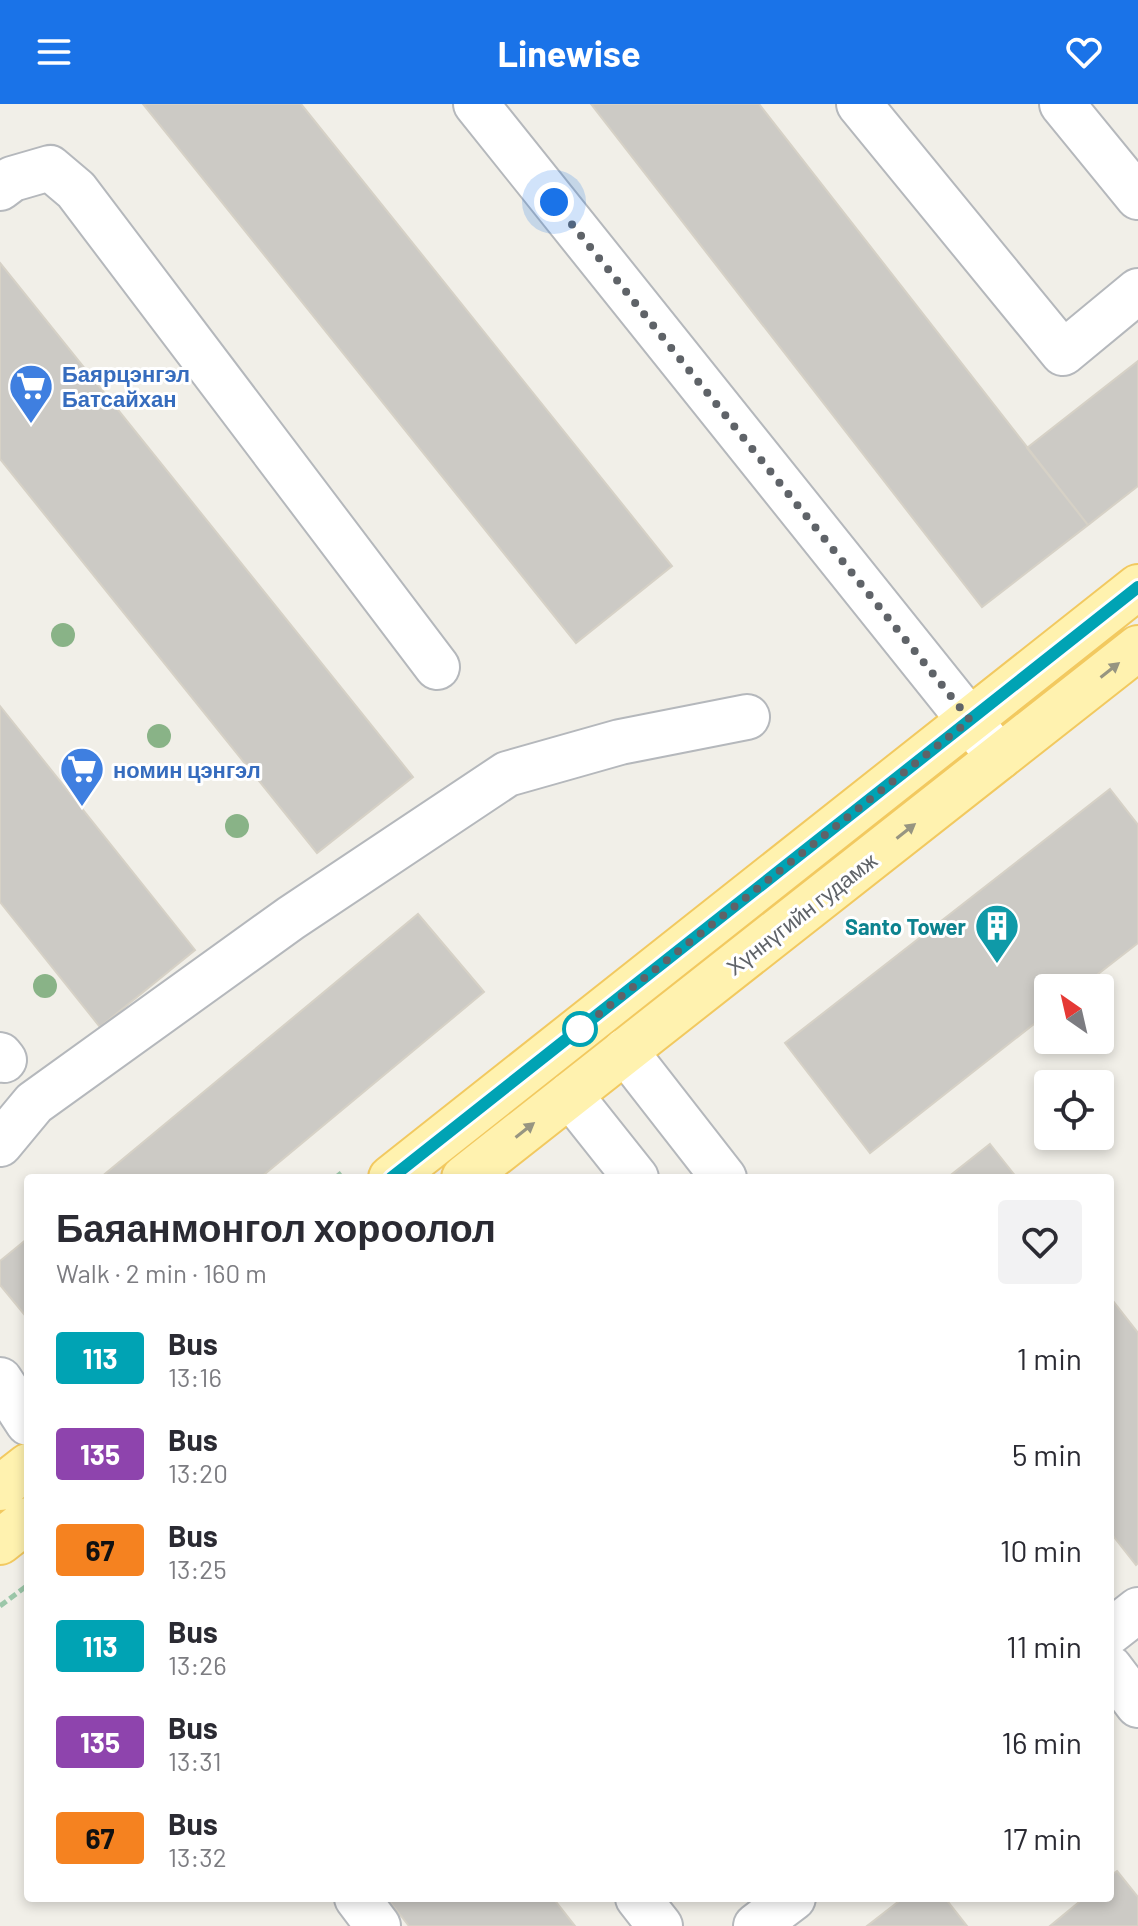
<!DOCTYPE html>
<html lang="en">
<head>
<meta charset="utf-8">
<style>
	:root { --surface:#fff; --page:#f2f2f3; --text:#2b2b33; --muted:#7c7c81; --accent:#1a73e8 }
	body { margin:0; font-family:Barlow,sans-serif; background:var(--page); color:var(--text); height:100vh; display:flex; flex-direction:column; font-size:30px; white-space:nowrap }
	* { box-sizing:border-box; margin:0 }
	p { font-size:26px; color:var(--muted) }
	.icon { flex:none; width:44px; height:44px; fill:none; stroke:currentColor; stroke-width:2; stroke-linecap:round; stroke-linejoin:round }
	.map { position:relative; flex:1; overflow:hidden }
	.drawer { position:absolute; left:24px; top:1070px; width:1090px; height:728px; display:flex; flex-direction:column; background:var(--surface); border-radius:8px; box-shadow:0 4px 12px #0003 }
	.drawer>* { flex:none }
	.badge { padding:0 16px; border-radius:6px; font-size:28px; line-height:52px }
	.needle { width:52px; rotate:326deg }
	.tools { position:absolute; left:1034px; top:870px; display:grid; gap:16px }
	.tools a { display:grid; place-items:center; width:80px; height:80px; border-radius:8px; background:var(--surface); box-shadow:0 4px 12px #0003; font-size:40px }
	.you { position:absolute; width:40px; height:40px; margin:-20px; border:6px solid #fff; border-radius:50%; background:#1a73e8; box-shadow:0 0 0 12px #1a73e833 }
	.map>.badge { position:absolute; translate:-50% -50%; box-shadow:0 0 0 4px #fff }
	.round { display:grid; place-items:center; flex:none; width:84px; height:84px; border-radius:8px; background:var(--page) }
	.overview { display:flex; align-items:center; justify-content:space-between; height:136px; padding:0 32px }
	h1 { font-size:38px; font-weight:700; line-height:60px }
	ul { padding:0; list-style:none }
	li { display:flex; align-items:center; gap:24px; height:96px; padding:0 32px }
	li div { flex:1 }
	li b { display:block; font-size:30px }
	li em { font-style:normal }
	li .badge { min-width:88px; font-weight:700; text-align:center }
	header { display:flex; justify-content:space-between; align-items:center; height:104px; padding:0 32px; background:var(--accent); color:#fff; font-size:36px; font-weight:700 }
	.map>svg:first-child { display:block }
</style>
</head>
<body>
<header><svg class="icon" aria-label="menu" viewBox="0 0 24 24"><path d="M4 6h16M4 12h16M4 18h16"/></svg>Linewise<svg class="icon" aria-label="heart" viewBox="0 0 24 24"><path d="M12 20l-8-8c-3-5 5-10 8-4 3-6 11-1 8 4z"/></svg></header>
<div class="map">
<svg width="1138" height="1822" viewBox="0 0 1138 1822">
	<rect width="100%" height="100%" fill="#f1efe8"/>
	<!-- building -->
	<path fill="#cccac5" stroke="#d6d1c6" stroke-width="2" d="M143 0H301L672 462 576 539Z
		M591 0H759L1088 421 982 503Z
		M0 159 413 673 317 749 0 355Z
		M1138 257V382L1088 421 1027 344Z
		M0 602 195 846 100 923 0 798Z
		M1110 685 1138 721V839L1080 884H1048V909L870 1049 785 939Z
		M418 810 484 888 260 1074H100Z
		M990 1040 1017 1074H947Z
		M28 1134V1215L0 1181V1157Z
		M1110 1193 1138 1229V1459L1136 1461 1110 1428Z
		M1117 1767 1138 1793V1822H1050L1084 1794H1110V1772Z
		M387 1794H553L575 1822H409Z
		M903 1794H945L967 1822H867Z"/>
	<g fill="none" stroke-linecap="round" stroke-linejoin="round">
		<!-- minor casing -->
		<g stroke="#b5b8bc" stroke-width="48">
			<path id="minor" d="M476 0 999 653
				M859 0 1063 249 1138 187
				M1062 0 1138 93
				M0 84 12 75 50 64 76 86 437 563
				M625 947 724 1074
				M0 951 4 956
				M570 991 636 1074
				M0 1040 34 999 291 814 507 670 620 638 747 613
				M0 1276 28 1319
				M1110 1528 1138 1506
				M1110 1564 1138 1601
				M357 1794 378 1822
				M638 1794 660 1822
				M756 1822 793 1794"/>
		</g>
		<!-- major casing -->
		<g stroke="#f2c960" stroke-width="48">
			<path id="major" d="M391 1074 1138 483
				M464 1074 1138 544
				M0 1384 28 1362
				M0 1438 28 1416"/>
		</g>
		<!-- path -->
		<path stroke="#9cc7a9" stroke-width="5" stroke-dasharray="8 4" stroke-linecap="butt" d="M335 1074 344 1067
			M0 1502 28 1481"/>
		<!-- minor -->
		<use href="#minor" stroke="#fff" stroke-width="44"/>
		<!-- major -->
		<use href="#major" stroke="#fff2af" stroke-width="44"/>
	</g>
	<!-- trees -->
	<g fill="#89b387">
		<circle cx="63" cy="531" r="12"/>
		<circle cx="159" cy="632" r="12"/>
		<circle cx="237" cy="722" r="12"/>
		<circle cx="45" cy="882" r="12"/>
	</g>
	<!-- one-way arrows -->
	<defs><path id="oneway-solid" d="M-6-.8H1V-3.2L6.5 0L1 3.2V.8H-6Z" transform="scale(2)"/></defs>
	<g fill="#979581">
		<use href="#oneway-solid" transform="translate(1110 566) rotate(-38)"/>
		<use href="#oneway-solid" transform="translate(906 727) rotate(-38)"/>
		<use href="#oneway-solid" transform="translate(525 1026) rotate(-38)"/>
	</g>
	<g fill="none" stroke-linecap="round" stroke-linejoin="round">
		<!-- line casing -->
		<g stroke="#fff" stroke-width="18">
			<path id="line" d="M391 1074 1138 483"/>
		</g>
		<!-- line -->
		<use href="#line" stroke="#00a3b4" stroke-width="12"/>
		<!-- walk -->
		<path stroke="#5f6368" stroke-width="8" stroke-dasharray="0 14.4" d="M554 98 970 616 580 925"/>
	</g>
	<!-- icons -->
	<defs>
		<g id="supermarket-pin" transform="scale(2.3)"><path d="M0 17L-7.5 6A9.5 9.5 0 1 1 7.5 6Z" fill="#3f7fe0" stroke="#fff"/><path d="M-6-5.5h2.5l.6 2H6L4.5 2H-2.5L-4.4-4H-6ZM-1.5 3.2a1.3 1.3 0 1 0 .1 0ZM3 3.2a1.3 1.3 0 1 0 .1 0Z" fill="#fff"/></g>
		<g id="building-pin" transform="scale(2.3)"><path d="M0 17L-7.5 6A9.5 9.5 0 1 1 7.5 6Z" fill="#0f9aa8" stroke="#fff"/><path d="M-4-6H4V6H1V3H-1V6H-4ZM-2.5-4.3h1.7v1.8h-1.7ZM.8-4.3h1.7v1.8H.8ZM-2.5-1h1.7V.8h-1.7ZM.8-1h1.7V.8H.8Z" fill="#fff"/></g>
	</defs>
	<g fill-rule="evenodd">
		<use href="#supermarket-pin" x="31" y="282"/>
		<use href="#supermarket-pin" x="82" y="665"/>
		<use href="#building-pin" x="997" y="822"/>
	</g>
	<!-- markers -->
	<circle fill="#fff" stroke="#00a3b4" stroke-width="4" cx="580" cy="925" r="16"/>
	<g text-anchor="middle" dominant-baseline="central" stroke-width="6" stroke-linejoin="round" paint-order="stroke">
		<!-- shop labels -->
		<g font-size="22" font-weight="bold" fill="#366cbe" stroke="#fff" text-anchor="start">
			<text x="62" y="269">Баярцэнгэл<tspan x="62" dy="25">Батсайхан</tspan></text>
			<text x="113" y="665">номин цэнгэл</text>
		</g>
		<!-- street labels -->
		<g font-size="22" fill="#5f6368" stroke="#fff">
			<text transform="translate(801 809) rotate(-38)">Хүннүгийн гудамж</text>
		</g>
		<!-- culture labels -->
		<g font-size="22" font-weight="bold" fill="#0d838f" stroke="#fff" text-anchor="end">
			<text x="966" y="822">Santo Tower</text>
		</g>
	</g>
</svg>
<div class="tools">
<a><svg class="needle" viewBox="-14 -14 28 28"><path d="M0-13l5 13h-10z" fill="#e53935"/><path d="M0 13l5-13h-10z" fill="#7c7c81"/></svg></a>
<a><svg class="icon" aria-label="locate" viewBox="0 0 24 24"><circle cx="12" cy="12" r="6"/><path d="M12 2v4M12 18v4M2 12h4M18 12h4"/></svg></a>
</div>
<div class="you" style="left:554px;top:98px"></div>
<section class="drawer">
<div class="overview"><div><h1>Баяанмонгол хороолол</h1><p>Walk · 2 min · 160 m</p></div><a class="round"><svg class="icon" aria-label="heart" viewBox="0 0 24 24"><path d="M12 20l-8-8c-3-5 5-10 8-4 3-6 11-1 8 4z"/></svg></a></div>
<ul>
<li><span class="badge" style="background:#00a3b4;color:#fff">113</span><div><b>Bus</b><p>13:16</p></div><em>1 min</em></li>
<li><span class="badge" style="background:#8e44ad;color:#fff">135</span><div><b>Bus</b><p>13:20</p></div><em>5 min</em></li>
<li><span class="badge" style="background:#f58220;color:#111">67</span><div><b>Bus</b><p>13:25</p></div><em>10 min</em></li>
<li><span class="badge" style="background:#00a3b4;color:#fff">113</span><div><b>Bus</b><p>13:26</p></div><em>11 min</em></li>
<li><span class="badge" style="background:#8e44ad;color:#fff">135</span><div><b>Bus</b><p>13:31</p></div><em>16 min</em></li>
<li><span class="badge" style="background:#f58220;color:#111">67</span><div><b>Bus</b><p>13:32</p></div><em>17 min</em></li>
</ul>
</section>
</div>
</body>
</html>
